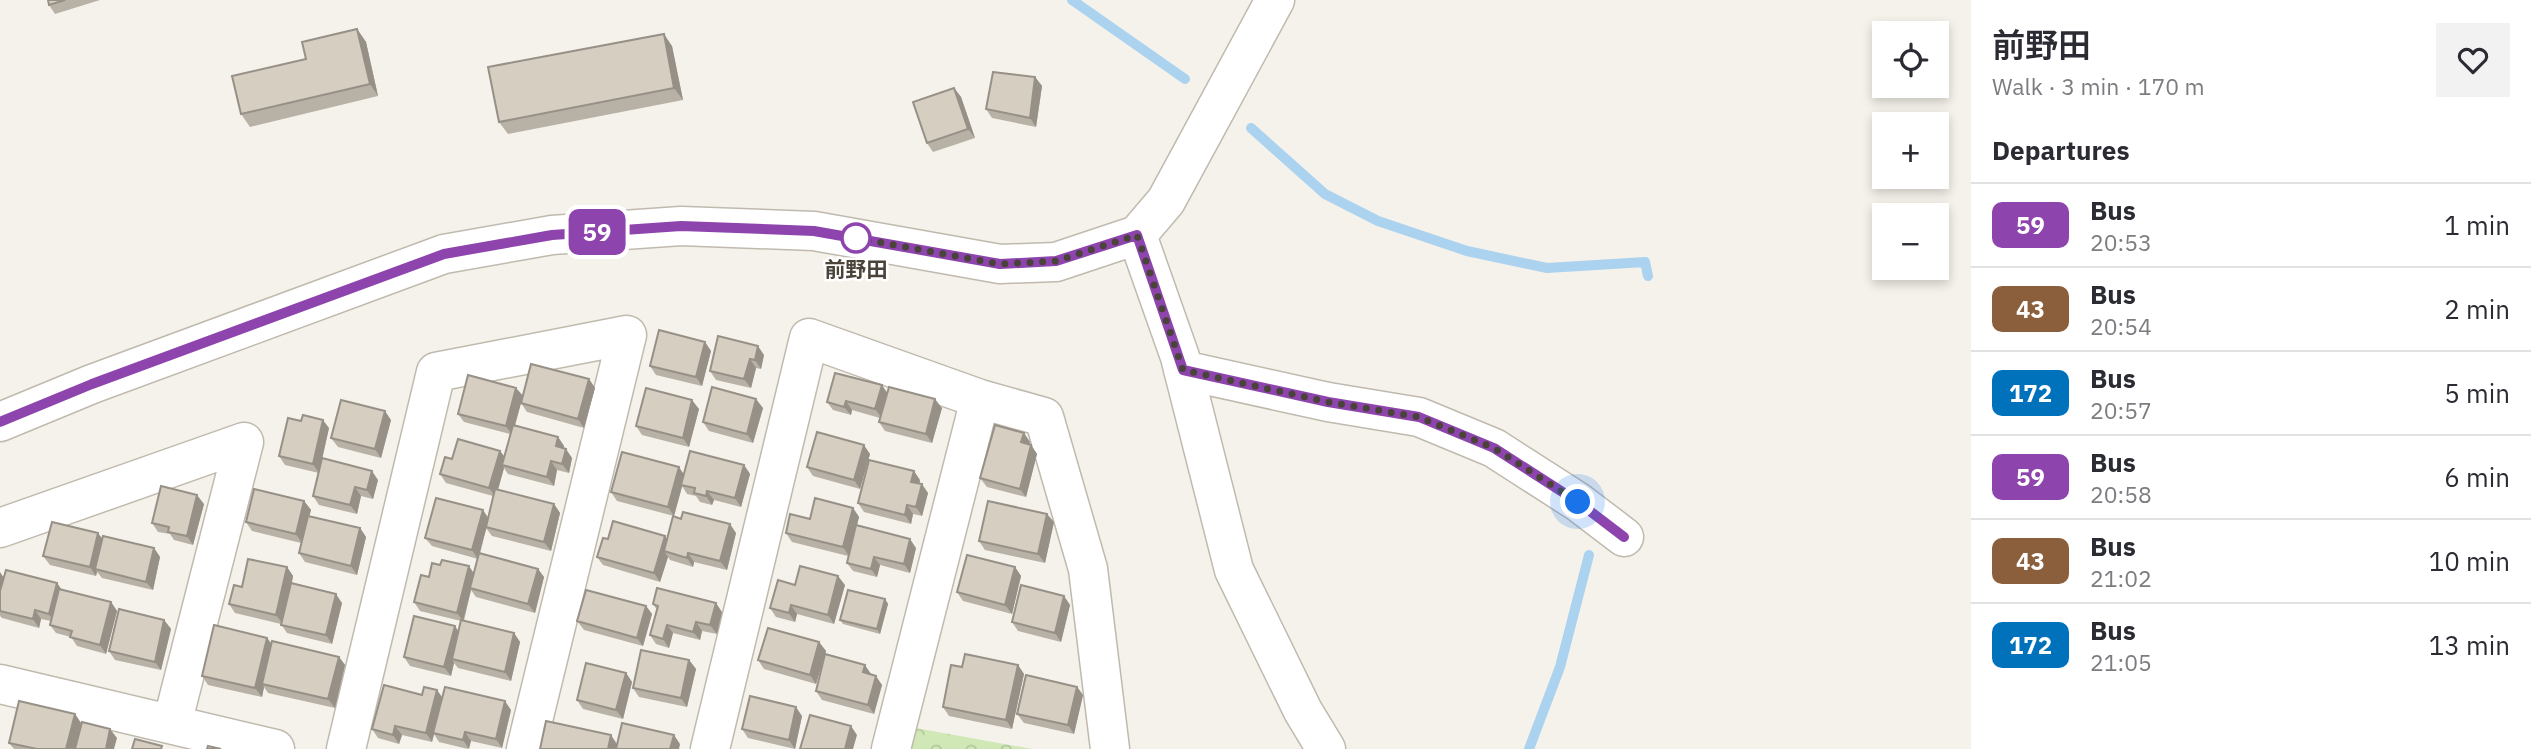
<!DOCTYPE html>
<html lang="en">
<head>
<meta charset="utf-8">
<style>
	:root { --surface:#fff; --page:#f2f2f3; --text:#2b2b33; --muted:#7c7c81; --line:#e1e1e2 }
	body { margin:0; font-family:"IBM Plex Sans","Noto Sans JP",sans-serif; background:var(--page); color:var(--text); height:100vh; display:flex; flex-direction:column; font-size:26px; white-space:nowrap }
	* { box-sizing:border-box; margin:0 }
	p { font-size:23px; color:var(--muted) }
	.icon { flex:none; width:38px; height:38px; fill:none; stroke:currentColor; stroke-width:2; stroke-linecap:round; stroke-linejoin:round }
	.map { position:relative; flex:1; overflow:hidden }
	.panel { display:flex; flex-direction:column; background:var(--surface); width:560px }
	.panel>* { flex:none }
	.badge { padding:0 14px; border-radius:10px; font-size:24px; line-height:46px }
	.buttons { position:absolute; left:1872px; top:21px; display:grid; gap:14px }
	.buttons a { display:grid; place-items:center; width:77px; height:77px; border-radius:0px; background:var(--surface); box-shadow:0 4px 10px #0003; font-size:35px }
	.you { position:absolute; width:35px; height:35px; margin:-18px; border:5px solid #fff; border-radius:50%; background:#1a73e8; box-shadow:0 0 0 10px #1a73e833 }
	.map>.badge { position:absolute; translate:-50% -50%; box-shadow:0 0 0 4px #fff }
	h2 { padding:0 21px; font-size:26px; line-height:63px }
	.round { display:grid; place-items:center; flex:none; width:74px; height:74px; border-radius:0px; background:var(--page) }
	.overview { display:flex; align-items:center; justify-content:space-between; height:119px; padding:0 21px }
	h1 { font-size:33px; font-weight:600; line-height:52px }
	ul { padding:0; list-style:none }
	li { display:flex; align-items:center; gap:21px; height:84px; padding:0 21px; border-top:2px solid var(--line) }
	li div { flex:1 }
	li b { display:block; font-size:26px }
	li em { font-style:normal }
	li .badge { min-width:77px; font-weight:700; text-align:center }
	main { display:flex; flex:1; min-height:0 }
	.map>svg:first-child { display:block }
</style>
</head>
<body>
<main>
<div class="map">
<svg width="1971" height="749" viewBox="0 0 1971 749">
	<defs>
		<pattern id="park-crowns" width="20" height="18" patternUnits="userSpaceOnUse" patternTransform="scale(1.75)"><rect width="20" height="18" fill="#d0e7b6"/><path d="M2 6a3 3 0 1 1 6 0M12 15a3 3 0 1 1 6 0" fill="none" stroke="#b4c79d"/></pattern>
	</defs>
	<rect width="100%" height="100%" fill="#f5f2eb"/>
	<!-- park -->
	<path fill="url(#park-crowns)" d="M910 727 1032 749H905Z"/>
	<g fill="none" stroke-linecap="round" stroke-linejoin="round">
		<!-- stream -->
		<path stroke="#abd2ee" stroke-width="10" d="M1072 0 1185 79
			M1251 128 1325 194 1378 221 1467 251 1547 268 1645 262 1648 276
			M1529 749 1560 667 1589 555"/>
		<!-- minor casing -->
		<g stroke="#c0baae" stroke-width="41">
			<path id="minor" d="M1137 235 1180 357 1234 570 1303 711 1326 749
				M1183 370 1328 402 1419 417 1494 448 1578 502 1624 537
				M0 422 92 384 444 254 552 235 681 226 814 231 1000 264 1056 262 1137 235 1166 201 1275 0
				M0 528 244 442 172 724
				M0 684 275 749
				M346 749 436 372 627 335 526 749
				M710 749 809 338 980 399 1044 417 1088 569 1110 749
				M891 749 980 399"/>
		</g>
		<!-- minor -->
		<use href="#minor" stroke="#fff" stroke-width="38"/>
	</g>
	<!-- wall -->
	<path fill="#b8b1a6" d="M48 0H100L55 14 49 5Z
		M357 29 366 42 378 96 250 127 241 114 306 59Z
		M672 46 683 100 508 134 499 122Z
		M1035 77 1042 86 1036 127 992 118 986 109Z
		M954 88 961 97 975 138 933 152 927 143Z
		M705 342 711 351 702 386 656 375 650 366Z
		M764 355 761 369 756 368 751 388 716 380 710 371Z
		M589 379 595 388 584 428 527 412 521 403 515 426 558 437 564 446V448L572 458 569 473 557 470 554 486 508 474 504 468 498 489 554 504 560 513 551 551 492 536 486 528 480 554 538 569 544 577 535 613 476 597 471 590 464 621 514 633 520 642 511 681 458 668 454 663 451 676 410 666 404 657 458 632 461 621 420 611 414 602 429 577 474 574 478 559 432 546 425 538 488 518 493 496 446 483 440 474 452 459 500 451 505 457 510 434 464 422 458 414 516 388 523 396Z
		M887 393 942 408 932 443 885 431 879 422 880 418 852 410 851 415 833 410 827 402Z
		M763 408 753 443 709 431 703 422Z
		M699 409 689 447 642 435 636 426Z
		M391 420 381 458 338 447 331 438Z
		M329 428 320 468 378 480 373 499 361 496 357 514 319 505 313 496 319 473 285 465 279 456Z
		M1024 433 1030 442 1029 445H1031L1037 454 1026 497 987 487 980 478Z
		M870 454 860 489 813 476 807 467Z
		M744 465 750 474 741 507 714 500 712 505 700 502 696 496 687 494 682 486 674 516 617 501 611 492 684 475Z
		M920 480 919 484 928 493 922 516 913 514 911 524 864 512 858 503Z
		M304 501 311 510 309 516 360 528 366 537 357 575 305 562 299 553 301 543 252 531 246 522Z
		M204 504 193 545 174 540 170 534 158 532 152 523Z
		M853 508 859 517 857 525 916 548 910 573 880 565 877 577 853 571 847 563 848 556 792 542 786 533Z
		M1054 522 1045 563 985 550 979 541Z
		M736 533 727 570 694 562 693 567 670 560 668 557 660 582 603 565 597 557 608 539H667Z
		M103 540 154 548 160 557 153 590 102 578 97 572 96 576 50 565 43 556Z
		M287 567 293 576 292 583 342 603 332 644 287 633 281 624 235 613 229 604 242 587Z
		M1015 567 1021 576 1012 614 963 601 957 592Z
		M0 573 4 578 57 583 62 590 111 602 117 611 106 654 77 646 71 637 56 633 50 625 51 621 41 619 39 628 2 618 0 616Z
		M795 585H845L834 624 797 614 795 622 776 617 770 608Z
		M1064 596 1070 605 1061 642 1018 631 1012 622Z
		M885 599 888 604 880 634 843 624 840 620Z
		M653 604 722 612 717 634 702 631 700 640 673 633 669 648 656 644 650 635 657 610Z
		M646 606 652 614 643 646 584 630 577 621Z
		M164 620 171 629 161 670 115 660 109 651Z
		M267 638 271 643 339 657 345 665 335 708 268 693 264 687 262 697 208 685 202 676Z
		M819 642 826 651 816 684 764 669 758 660Z
		M689 660 696 669 687 707 639 697 633 688Z
		M1018 665 1024 674 1012 729 949 716 943 707 962 667Z
		M626 673 632 682 623 719 583 709 577 700Z
		M871 674 882 685 874 714 822 700 816 691Z
		M1077 687 1083 695 1074 734 1024 723 1017 714Z
		M437 690 442 697 511 710 502 748 471 741 468 749 439 742 434 734 432 742 402 735 399 744 378 738 372 729 422 695Z
		M75 714 81 723 75 749H14L9 743Z
		M802 716 795 749 748 738 742 729Z"/>
	<!-- shaded-wall -->
	<path fill="#969087" d="M357 29 366 42 378 96 370 84Z
		M664 34 672 46 683 100 674 88Z
		M1035 77 1042 86 1036 127 1030 118Z
		M954 88 961 97 975 138 968 129Z
		M705 342 711 351 702 386 696 377Z
		M758 346 764 355 761 369 755 360Z
		M750 359 756 368 751 388 744 379Z
		M589 379 595 388 584 428 578 419Z
		M882 385 888 394 882 418 875 409Z
		M516 388 523 396 512 435 506 426Z
		M756 399 763 408 753 443 747 434Z
		M935 399 942 408 932 443 926 434Z
		M692 400 699 409 689 447 683 438Z
		M846 401 852 410 851 415 844 407Z
		M385 411 391 420 381 458 375 449Z
		M323 420 329 428 319 473 313 464Z
		M1024 433 1030 442 1027 451 1021 442Z
		M558 437 564 446 562 455 556 446Z
		M864 445 870 454 860 489 854 480Z
		M1031 445 1037 454 1026 497 1020 489Z
		M566 449 572 458 569 473 562 464Z
		M500 451 506 459 502 465 504 468 496 497 489 488Z
		M551 461 557 470 554 486 547 477Z
		M744 465 750 474 741 507 735 498Z
		M679 467 685 476 674 516 668 507Z
		M372 471 378 480 373 499 367 490Z
		M914 471 920 480 918 490 911 482Z
		M922 484 928 493 922 516 916 507Z
		M355 487 361 496 357 514 350 505Z
		M707 491 714 500 712 505 706 496Z
		M197 495 204 504 193 545 187 536Z
		M304 501 311 510 302 543 296 534Z
		M554 504 560 513 551 551 544 542Z
		M907 505 913 514 911 524 905 515Z
		M853 508 859 517 849 556 843 547Z
		M483 510 489 519 478 559 472 550Z
		M1047 514 1054 522 1045 563 1038 554Z
		M730 524 736 533 727 570 720 561Z
		M360 528 366 537 357 575 351 566Z
		M98 533 105 542 95 569 97 572 96 576 90 567Z
		M665 536 671 545 664 551 668 557 660 582 654 573Z
		M910 539 916 548 910 573 904 564Z
		M154 548 160 557 153 590 146 582Z
		M688 553 694 562 693 567 687 558Z
		M874 557 880 565 877 577 871 569Z
		M469 566 475 575 470 588 471 590 463 621 457 613Z
		M287 567 293 576 283 624 276 615Z
		M1015 567 1021 576 1012 614 1005 605Z
		M538 569 544 577 535 613 528 604Z
		M0 572 5 580 0 598Z
		M838 576 845 585 834 624 828 615Z
		M57 583 63 592 55 623 49 614Z
		M336 594 342 603 332 644 326 635Z
		M1064 596 1070 605 1061 642 1055 633Z
		M885 599 888 604 880 634 877 629Z
		M111 602 117 611 106 654 100 645Z
		M716 603 722 612 717 634 710 625Z
		M791 605 797 614 795 622 789 613Z
		M646 606 652 614 643 646 637 638Z
		M35 610 41 619 39 628 33 619Z
		M164 620 171 629 161 670 155 662Z
		M696 622 702 631 700 640 693 632Z
		M667 625 673 633 669 648 663 639Z
		M455 626 461 635 452 659 454 663 451 676 444 667Z
		M514 633 520 642 511 681 505 672Z
		M267 638 274 647 262 684 264 687 262 697 255 688Z
		M819 642 826 651 816 684 810 675Z
		M339 657 345 665 335 708 328 699Z
		M689 660 696 669 687 707 681 698Z
		M865 665 871 674 863 672Z
		M1018 665 1024 674 1012 729 1006 720Z
		M626 673 632 682 623 719 616 710Z
		M876 676 882 685 874 714 868 705Z
		M1077 687 1083 695 1074 734 1068 725Z
		M437 690 443 699 432 742 426 733Z
		M505 701 511 710 502 748 496 739Z
		M796 707 802 716 795 749 789 740Z
		M75 714 81 723 75 749H66Z
		M395 726 402 735 399 744 393 735Z
		M851 726 857 735 853 749H845Z
		M110 729 117 738 114 749H106Z
		M465 732 471 741 469 749 463 740Z
		M611 735 617 744 616 749H608Z
		M674 735 680 744 679 749H670Z"/>
	<!-- building -->
	<path fill="#d6cec1" stroke="#969087" stroke-width="2" d="M48 0H65L49 5Z
		M357 29 370 84 241 114 232 76 306 59 302 42Z
		M664 34 674 88 499 122 488 67Z
		M993 72 1035 77 1030 118 986 109Z
		M954 88 968 129 927 143 913 102Z
		M659 330 705 342 696 377 650 366Z
		M718 336 758 346 755 360 750 359 744 379 710 371Z
		M531 364 589 379 578 419 521 403Z
		M835 373 882 385 875 409 846 401 844 407 827 402Z
		M468 375 516 388 506 426 458 414Z
		M712 387 756 399 747 434 703 422Z
		M889 387 935 399 926 434 879 422Z
		M646 388 692 400 683 438 636 426Z
		M341 400 385 411 375 449 331 438Z
		M303 415 323 420 313 464 279 456 288 418 301 421Z
		M513 425 558 437 556 446 566 449 562 464 551 461 547 477 502 465Z
		M995 425 1024 433 1021 442 1031 445 1020 489 980 478Z
		M817 432 864 445 854 480 807 467Z
		M458 439 500 451 489 488 440 474 445 457 452 459Z
		M690 451 744 465 735 498 707 491 706 496 694 493 695 488 681 485Z
		M622 452 679 467 668 507 611 492Z
		M322 458 372 471 367 490 355 487 350 505 313 496Z
		M869 460 914 471 911 482 922 484 916 507 907 505 905 515 858 503Z
		M161 486 197 495 187 536 168 532 169 527 152 523Z
		M254 489 304 501 296 534 246 522Z
		M495 489 554 504 544 542 486 527Z
		M436 498 483 510 472 550 425 538Z
		M815 498 853 508 843 547 786 533 790 514 810 519Z
		M988 501 1047 514 1038 554 979 541Z
		M683 512 730 524 720 561 688 553 687 558 664 551 673 516 681 519Z
		M308 516 360 528 351 566 299 553Z
		M613 521 665 536 654 573 597 557 603 538 608 539Z
		M52 522 98 533 90 567 43 556Z
		M856 525 910 539 904 564 874 557 871 569 847 563Z
		M103 536 154 548 146 582 95 569Z
		M479 553 538 569 528 604 470 588Z
		M967 555 1015 567 1005 605 957 592Z
		M248 559 287 567 276 615 229 604 234 585 242 587Z
		M442 560 469 566 457 613 414 602 421 575 429 577 432 563 440 565Z
		M800 566 838 576 828 615 791 605 789 613 770 608 778 580 795 585Z
		M6 570 57 583 49 614 35 610 33 619 0 611V591Z
		M291 583 336 594 326 635 281 625Z
		M1021 585 1064 596 1055 633 1012 622Z
		M657 588 716 603 710 625 696 622 693 632 667 625 663 639 650 635 658 606 653 604Z
		M59 589 111 602 100 645 70 637 72 631 50 625Z
		M586 590 646 606 637 638 577 621Z
		M848 590 885 599 877 629 840 620Z
		M119 609 164 620 155 662 109 651Z
		M414 616 455 626 444 667 404 657Z
		M461 620 514 633 505 672 452 659Z
		M214 625 267 638 255 688 202 676Z
		M768 628 819 642 810 675 758 660Z
		M272 641 339 657 328 699 262 684Z
		M641 650 689 660 681 698 633 688Z
		M825 654 865 665 863 672 876 676 868 705 816 691Z
		M965 654 1018 665 1006 720 943 707 951 665 962 667Z
		M586 663 626 673 616 710 577 700Z
		M1026 675 1077 687 1068 725 1017 714Z
		M384 685 422 695 424 687 437 690 426 733 395 726 393 735 372 729Z
		M445 687 505 701 496 739 465 732 463 740 433 733Z
		M750 696 796 707 789 740 742 729Z
		M19 701 75 714 66 749H37L9 743Z
		M810 715 851 726 845 749H800Z
		M546 721 611 735 608 749H540Z
		M82 722 110 729 106 749H75Z
		M622 723 674 735 670 749H616Z
		M135 739 162 746 161 749H132Z
		M208 746 221 749H207Z"/>
	<g fill="none" stroke-linecap="round" stroke-linejoin="round">
		<!-- line casing -->
		<g stroke="#fff" stroke-width="16">
			<path id="line" d="M0 422 92 384 444 254 552 235 681 226 814 231 1000 264 1056 261 1137 235 1183 370 1328 402 1419 417 1494 448 1578 502 1624 537"/>
		</g>
		<!-- line -->
		<use href="#line" stroke="#8e44ad" stroke-width="10"/>
		<!-- walk -->
		<path stroke="#494339" stroke-width="7" stroke-dasharray="0 12.6" d="M856 238 1000 264 1056 261 1137 235 1183 370 1328 402 1419 417 1494 448 1578 502"/>
	</g>
	<!-- markers -->
	<circle fill="#fff" stroke="#8e44ad" stroke-width="3.5" cx="856" cy="238" r="14"/>
	<g text-anchor="middle" dominant-baseline="central" stroke-width="5" stroke-linejoin="round" paint-order="stroke">
		<!-- stop labels -->
		<g font-size="21" font-weight="bold" fill="#494339" stroke="#fff">
			<text x="856" y="269">前野田</text>
		</g>
	</g>
</svg>
<div class="buttons">
<a><svg class="icon" aria-label="locate" viewBox="0 0 24 24"><circle cx="12" cy="12" r="6"/><path d="M12 2v4M12 18v4M2 12h4M18 12h4"/></svg></a>
<a>+</a>
<a>−</a>
</div>
<div class="you" style="left:1578px;top:502px"></div>
<b class="badge" style="left:597px;top:232px;background:#8e44ad;color:#fff">59</b>
</div>
<section class="panel">
<div class="overview"><div><h1>前野田</h1><p>Walk · 3 min · 170 m</p></div><a class="round"><svg class="icon" aria-label="heart" viewBox="0 0 24 24"><path d="M12 20l-8-8c-3-5 5-10 8-4 3-6 11-1 8 4z"/></svg></a></div>
<h2>Departures</h2>
<ul>
<li><span class="badge" style="background:#8e44ad;color:#fff">59</span><div><b>Bus</b><p>20:53</p></div><em>1 min</em></li>
<li><span class="badge" style="background:#8b5e3c;color:#fff">43</span><div><b>Bus</b><p>20:54</p></div><em>2 min</em></li>
<li><span class="badge" style="background:#0072bc;color:#fff">172</span><div><b>Bus</b><p>20:57</p></div><em>5 min</em></li>
<li><span class="badge" style="background:#8e44ad;color:#fff">59</span><div><b>Bus</b><p>20:58</p></div><em>6 min</em></li>
<li><span class="badge" style="background:#8b5e3c;color:#fff">43</span><div><b>Bus</b><p>21:02</p></div><em>10 min</em></li>
<li><span class="badge" style="background:#0072bc;color:#fff">172</span><div><b>Bus</b><p>21:05</p></div><em>13 min</em></li>
</ul>
</section>
</main>
</body>
</html>
